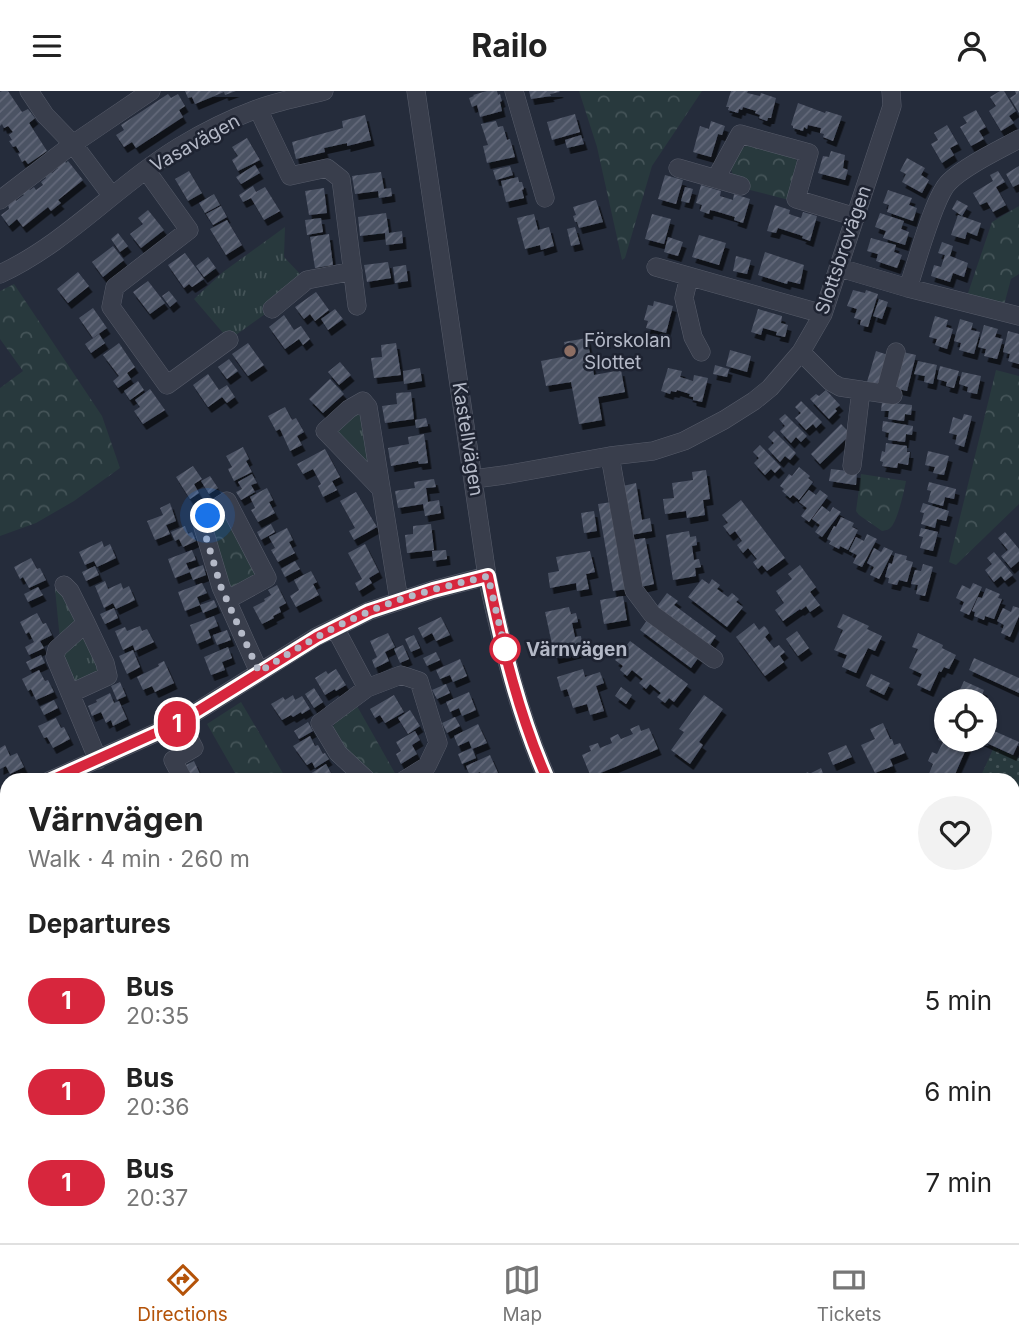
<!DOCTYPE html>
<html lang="en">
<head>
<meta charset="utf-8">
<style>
	:root { --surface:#fff; --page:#f2f2f2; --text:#222; --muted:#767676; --line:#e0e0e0; --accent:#b45309 }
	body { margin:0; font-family:Inter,sans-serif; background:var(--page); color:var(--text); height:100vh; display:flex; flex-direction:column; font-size:26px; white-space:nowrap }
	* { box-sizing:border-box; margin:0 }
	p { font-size:23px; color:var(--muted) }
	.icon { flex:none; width:38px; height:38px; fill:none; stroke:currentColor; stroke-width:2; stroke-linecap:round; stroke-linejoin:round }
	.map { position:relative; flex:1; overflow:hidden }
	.sheet { position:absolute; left:0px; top:682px; width:1020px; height:471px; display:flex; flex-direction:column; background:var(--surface); border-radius:21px 21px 0 0; box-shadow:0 2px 5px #0004 }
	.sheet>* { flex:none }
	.badge { padding:0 14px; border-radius:23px; font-size:24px; line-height:46px }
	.controls { position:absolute; left:934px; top:598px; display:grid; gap:14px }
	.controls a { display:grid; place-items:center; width:63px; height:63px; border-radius:50%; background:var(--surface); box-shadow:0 2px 5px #0004; font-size:35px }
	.you { position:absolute; width:35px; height:35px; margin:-18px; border:5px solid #fff; border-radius:50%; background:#1a73e8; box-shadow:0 0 0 10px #1a73e833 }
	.map>.badge { position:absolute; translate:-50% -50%; box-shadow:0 0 0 4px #fff }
	h2 { padding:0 28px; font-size:26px; line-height:63px }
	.round { display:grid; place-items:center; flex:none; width:74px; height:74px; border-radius:37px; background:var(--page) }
	.summary { display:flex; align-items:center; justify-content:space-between; height:119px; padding:0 28px }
	h1 { font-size:33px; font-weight:700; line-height:52px }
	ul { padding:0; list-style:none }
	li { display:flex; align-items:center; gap:21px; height:91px; padding:0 28px }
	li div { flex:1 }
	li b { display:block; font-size:26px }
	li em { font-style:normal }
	li .badge { min-width:77px; font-weight:700; text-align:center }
	header { display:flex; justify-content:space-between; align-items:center; height:91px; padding:0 28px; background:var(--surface); font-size:32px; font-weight:700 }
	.tab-bar { display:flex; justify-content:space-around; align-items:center; height:98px; border-top:2px solid var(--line); background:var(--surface); font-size:19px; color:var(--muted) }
	.tab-bar a { display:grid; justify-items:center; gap:4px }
	.tab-bar .on { color:var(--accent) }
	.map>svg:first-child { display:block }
</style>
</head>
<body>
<header><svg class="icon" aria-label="menu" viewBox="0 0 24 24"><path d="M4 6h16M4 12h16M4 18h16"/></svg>Railo<svg class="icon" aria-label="person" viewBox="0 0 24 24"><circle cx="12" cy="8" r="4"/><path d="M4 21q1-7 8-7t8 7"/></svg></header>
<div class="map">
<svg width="1019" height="1152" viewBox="0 0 1019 1152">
	<defs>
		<pattern id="grass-tufts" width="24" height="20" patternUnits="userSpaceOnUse" patternTransform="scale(1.75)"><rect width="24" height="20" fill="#28393d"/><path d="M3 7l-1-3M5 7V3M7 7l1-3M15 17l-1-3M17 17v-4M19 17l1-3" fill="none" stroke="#455458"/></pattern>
		<pattern id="forest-crowns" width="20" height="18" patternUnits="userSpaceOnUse" patternTransform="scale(1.75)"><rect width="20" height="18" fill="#28393d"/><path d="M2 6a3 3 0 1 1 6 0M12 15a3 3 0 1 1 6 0" fill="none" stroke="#455458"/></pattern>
		<pattern id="garden-dots" width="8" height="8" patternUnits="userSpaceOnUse" patternTransform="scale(1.75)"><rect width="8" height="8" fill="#28393d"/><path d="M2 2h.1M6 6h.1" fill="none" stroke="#455458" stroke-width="1.8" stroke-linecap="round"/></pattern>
		<pattern id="building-hatch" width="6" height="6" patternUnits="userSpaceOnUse" patternTransform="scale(1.75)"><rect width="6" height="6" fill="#4b5264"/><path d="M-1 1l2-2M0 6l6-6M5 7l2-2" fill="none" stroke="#636979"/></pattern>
		<filter id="shadow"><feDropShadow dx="3.5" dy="6" stdDeviation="0" flood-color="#0009"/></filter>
	</defs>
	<rect width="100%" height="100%" fill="#252c3b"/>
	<!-- grass -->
	<path fill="url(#grass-tufts)" d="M285 136 284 166 302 185 272 218 229 249 194 208 223 181Z
		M355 322 362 325 369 375 337 345 336 339Z
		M55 498 64 505 77 528 60 549Z
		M79 547H85L101 578 98 583 74 593C60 567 56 568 79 547Z
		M1019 983V1152H1007L1001 1146H1013V989Z"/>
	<!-- forest -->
	<path fill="url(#forest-crowns)" d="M579 0H702L652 75 625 167 622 169 597 56Z
		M751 53 792 62 800 76 789 109 746 98 734 87 730 75 737 59Z
		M1019 115V183L1011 188 1004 214 967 205 992 131Z
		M14 193 102 325 120 377 74 410 36 432 0 445V297L23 280 0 248V200Z
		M996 279 1019 285V413L956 474 949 471Z
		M861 383 906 390C904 401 898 427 892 435 889 439 887 439 882 440L859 424 856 420Z
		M224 420 259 482 230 498 209 432Z
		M241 611 287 689H240L235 682 207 633Z
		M357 615 396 684 387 689H376L339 655 330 641C335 629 347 622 357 615Z
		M209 1146H326L319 1152H206Z
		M708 1146H880L885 1152H698Z"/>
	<!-- garden -->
	<path fill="url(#garden-dots)" d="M994 656 1019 667V701L1013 709V690L979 689Z"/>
	<!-- building -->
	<path fill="url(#building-hatch)" filter="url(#shadow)" d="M2 0H8L22 21 28 18 35 27 29 32 47 60 28 73 25 69 22 71 18 63 20 62 16 55 13 56 9 50 12 49 9 44 13 41 8 35 4 37 2 33 0 35V1Z
		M185 0H236L225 4 224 1 195 13 192 6 188 7Z
		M487 0H497L498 4 500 3 502 10 500 11 502 20 480 26 477 14 472 16 469 7 474 5 473 4Z
		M529 0H559L560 1 550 3 551 5 531 8Z
		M731 0H748L747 2 760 5 761 2 776 7 771 27H768L767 30 759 27 760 24 755 22 756 20 743 16 742 19 739 18 738 22 728 19 729 16H726Z
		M1000 0H1004L1016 20 1009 25 1014 32 1001 40 989 20 996 15 990 6Z
		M1015 0H1019V22L1010 7 1016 3Z
		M168 3 171 7 178 3 185 15 179 19 183 26 136 57 132 51 124 56 116 44 124 39 121 34Z
		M798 12 825 22 826 20 842 25 833 50 823 46 824 43 820 42 821 37 808 34 807 38 804 36 803 40 793 37V35L791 34Z
		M976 19 986 36 979 40 984 48 971 55 960 36 967 32 963 26Z
		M575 23 580 41 552 49 547 31Z
		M365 24 371 49 347 55V52L324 57 325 61 296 68 292 51 343 37 342 30Z
		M496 30 498 36 503 35 507 49 510 48 515 66 487 72 483 55 488 54 481 33Z
		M711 30 725 35 722 44 718 43 711 66 693 61 700 35 709 38Z
		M947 34 958 53 950 57 954 64 942 72 931 53 938 49 934 42Z
		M581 44 584 53 567 57 565 49Z
		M247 47 260 69 238 80 232 69 238 65 232 56Z
		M831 60 845 64 843 77 848 79 845 89 818 82 823 65 829 66Z
		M907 67 925 77 921 84 929 89 922 102 902 91 906 83 900 80Z
		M64 69 66 72 68 70 83 89 58 109 61 112 51 120 48 116 23 136 17 128 9 135 1 124 9 118 8 113 15 107 16 110 24 104 22 102 28 97 30 99 34 96 36 99 43 94 41 91 46 87 44 84 50 80 52 82 58 77 57 74Z
		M255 74 260 82 241 93 236 86Z
		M510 75 513 84 496 89 493 79Z
		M1019 75V93L1013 96 1006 83Z
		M189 80 202 102 188 110 175 88Z
		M998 80 1005 91 996 96 1006 114 993 121 987 111 980 114 973 102 993 90 990 84Z
		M381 81 384 98 391 97 392 105 379 107 378 100 355 103 352 85Z
		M665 84 683 89 676 113 658 108Z
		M518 86 519 91H522L524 98 522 99 524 107 506 111 501 90Z
		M701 94 721 100 720 105 733 109 734 103 750 108 743 132 734 129 735 126 715 120 710 119 709 123 700 120 702 114 696 112Z
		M253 95 256 101 265 96 280 120 264 129 251 107 243 111 239 104Z
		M685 96 693 98 689 112 681 110Z
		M324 97 327 122 309 124 305 100Z
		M888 99 912 107 909 114 917 117 913 130 887 121 889 114 883 112Z
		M214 103 220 114 205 122 199 112Z
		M596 109 603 131 579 137 577 131H575L573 125 576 124 573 116Z
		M957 109 968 115 962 125 952 118Z
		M775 114 790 119 789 123 801 127 803 121 817 125 810 150 802 147 803 145 778 137 776 142 767 140Z
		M221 115 227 126 213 134 206 123Z
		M148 119 164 139 141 157 130 143 143 133 138 127Z
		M386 122 389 142 402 140 403 152 386 154 385 142 360 145 358 126Z
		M880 122 904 130 901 138 909 141 905 154 883 147 886 140 875 136Z
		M534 123 538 139 549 136 554 155 541 159 540 154 525 158 517 127Z
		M652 123 671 128 664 153 645 148Z
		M958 124 981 132 977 145 967 141 965 148 951 144Z
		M321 127 323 141 307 144 305 129Z
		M227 129 242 154 226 164 210 138Z
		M575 136 580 153 571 155 567 138Z
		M118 142 128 155 120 161 111 148Z
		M329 143 333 174 315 177 310 146Z
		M699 144 726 152 719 174 692 166Z
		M668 146 683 151 678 165 664 161Z
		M871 147 896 154 894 161 902 164 897 177 876 170 878 163 867 160Z
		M942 151 953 155 950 165 968 172 964 186 953 182 950 191 931 185 934 174 941 176 945 164 938 162Z
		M113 155 124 169 103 186 92 171Z
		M765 161 804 174 800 193 788 190 787 193 758 184Z
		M185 162 204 188 192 196 189 193 184 197 168 174Z
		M736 165 751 169 747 183 733 180Z
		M208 166 216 177 204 186 196 175Z
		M388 171 391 187 367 191 364 174Z
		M406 174 408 190 395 192 393 176Z
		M78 181 89 195 68 212 57 198Z
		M148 190 165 212 150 223 133 201Z
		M853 199 865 202 866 199 878 203 868 236 860 234 861 229 854 227 857 218 847 215Z
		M169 200 177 210 170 216 162 205Z
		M316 201 329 219 315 230 310 223 304 228 295 216Z
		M879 208 888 211 882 228 873 225Z
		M654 210 673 215 666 242 646 237 648 230 644 229 648 214 653 215Z
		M93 217 107 237 93 247 79 227Z
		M335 218 343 228 328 239 321 228Z
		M758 218 782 225 781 232 788 234 785 246 776 244 777 241 763 237 761 244 751 241Z
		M284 224 294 239 301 235 310 248 303 254 299 248 285 258 269 236Z
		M935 225 948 229 946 236 953 238 947 258 935 254 937 248 929 246Z
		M960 228 973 232 971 239 980 241 974 263 959 259 961 252 954 250Z
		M984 234 998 238 995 246 1003 248 997 268 984 265 986 258 978 256Z
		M1008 240 1019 243V273L1008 270 1010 263 1003 261Z
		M99 243 105 252 91 262 85 253Z
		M587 247 594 284 621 279 625 301 598 306 602 329 579 333 571 291 546 295 541 270 567 265 564 251Z
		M119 252 135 276 127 282 131 288 118 297 113 290 119 285 103 264Z
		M248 252 264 274 248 285 232 263Z
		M396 252 401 284 374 287 371 267 382 266 381 254Z
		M730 259 751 265 747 281 726 275Z
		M876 260 888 264 880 294 867 291Z
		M903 261 916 264 907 300 894 297Z
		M229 268 238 280 227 288 218 276Z
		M918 270 937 274 933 293 924 291 925 285 914 283Z
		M340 271 351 284 339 294 328 281Z
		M715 274 729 278 727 286 713 283Z
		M940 275 959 280 954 297 946 295 947 291 937 288Z
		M420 277 422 290 404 293 403 280Z
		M668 277 682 280 680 286 693 290 694 284 708 287 702 311 693 309V306L689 305 690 303 677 299 676 301 671 300 670 303 661 300Z
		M962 281 981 285 977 303 967 301 968 296 959 293Z
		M208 283 219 299 227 294 235 306 227 312 222 306 208 316 193 294Z
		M330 288 344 303 323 322 309 308Z
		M138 290 144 299 130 309 124 300Z
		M150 298 165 319 143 333 134 320 140 316 135 309Z
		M826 299 840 314 835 318 837 320 829 328 810 308 816 303 819 305Z
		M411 301 414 328 385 332 382 315 397 313 396 302Z
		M801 310 822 331 816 337 813 333 806 339 795 327 801 322 795 316Z
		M882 311 912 314 911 324 905 323 904 330 888 328 889 320H881Z
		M285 316 292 329 296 327 304 341 297 345 302 354 290 360 280 338 276 340 268 325Z
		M785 323 807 345 801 351 796 346 791 352 780 340 785 335 779 328Z
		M964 323 972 325 964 356 955 353 957 344 949 342 953 326 962 329Z
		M426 327 428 335 416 337 415 329Z
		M883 330 913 335 912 344 906 343 905 351 888 349 889 342 882 340Z
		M841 333 851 343 820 373 811 363Z
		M774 340 796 362 790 369 785 365 780 371 768 358 774 352 768 346Z
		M424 343 428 372 419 373 418 370 391 375 388 357 409 353 408 346Z
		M886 352 907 355V361H910L908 374 898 372 897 377 882 375 883 371 880 370 882 360 885 361Z
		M760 354 781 376 775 382 771 378 765 384 754 372 759 367 753 361Z
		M243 356 249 368 246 370 252 381 234 390 228 378 232 376 226 365Z
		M325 358 340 386 332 390 337 399 323 406 318 395 321 393 313 378 303 383 297 373Z
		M928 360 949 365 944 384 933 382 935 376 925 374Z
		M193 375 202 388 194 393 199 402 190 408 176 386Z
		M799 376 810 385 808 387 813 391 799 409 793 404 790 407 782 400 784 398 780 395 789 383 792 385Z
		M831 378 857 381 856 394 829 390Z
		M706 379 710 408 703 409 705 424 687 427 686 420 665 423 663 408 674 407 672 392 693 389 692 381Z
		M252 383 257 392 251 394 255 401 241 409 236 401 242 398 238 391Z
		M210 385 218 397 209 403 201 390Z
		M434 388 436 396 426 397 428 411 439 409 441 422 425 425 423 413 398 417 395 400 415 397 414 391Z
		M929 391 956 398 954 408 945 406 943 415 928 411 931 400 927 399Z
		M636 392 642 429 650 427 652 440 631 444 623 395Z
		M267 397 273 409 269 411 275 422 258 431 251 419 255 417 250 406Z
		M809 399 816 404 820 399 828 405 809 431 801 425 807 417 799 411Z
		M356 401 377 436 354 449 349 440 355 437 340 410Z
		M741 409 785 467 767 480 762 474 758 478 753 471 757 468 748 457 743 462 737 454 742 450 735 440 730 444 723 435 728 432 722 424Z
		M612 411 627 498 613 500 598 413Z
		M170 412 176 430 166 434 170 443 155 449 147 430 163 424 160 417Z
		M923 412 949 420 946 430 937 428 935 437 921 433 924 422 920 421Z
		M822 415 830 421 833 416 841 421 822 446 815 441 820 434 812 428Z
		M594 420 597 440 584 442 581 422Z
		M841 426 854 432 852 436 858 439 848 459 840 455 839 458 829 453 831 450 827 448 834 435 836 436Z
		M271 433 275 441 261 449 257 441Z
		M431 433 434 459 407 462 405 444 413 443V435Z
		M185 435 188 443 192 441 196 450 183 456 179 448 175 450 171 441Z
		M287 437 293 449 289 451 295 462 278 471 271 459 275 457 269 446Z
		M921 437 938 441 933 460 920 457 923 446 919 445Z
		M689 440 690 446 696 445 697 454 692 455 694 469 699 468 701 476 695 477 696 485 673 489 666 444Z
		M1005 441 1019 458V470L1011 477 1001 465 1008 459 998 447Z
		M867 443 877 448 862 476 853 472 857 464 849 460 856 446 864 450Z
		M645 447 654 493 641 496 632 449Z
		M102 450 104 456 110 453 116 467 97 476 94 470 85 474 79 461Z
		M365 453 379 481 369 487 372 492 359 500 355 492 362 488 348 462Z
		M884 456 893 460 879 488 870 484 874 476 867 472 874 457 881 461Z
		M192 459 196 469 186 472 189 479 203 474 206 484 193 489 190 481 175 487 168 468Z
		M446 459 447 468 433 470 432 460Z
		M590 460 595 481 586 483 589 498 577 500 576 492 550 497 548 482 559 480 556 466Z
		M994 461 1013 484 1005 490 1001 485 994 491 985 479 992 473 987 467Z
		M895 462 907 465 906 469 913 471 907 491 899 489 897 494 888 492 889 487 885 486 889 472 892 473Z
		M31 467 37 478 40 477 46 489 29 497 23 486 20 488 14 476Z
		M295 470 300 478 285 486 281 478Z
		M923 473 933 476 925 505 916 503 918 494 911 493 915 479 921 480Z
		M800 474 816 496 810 501 820 514 810 521 806 515 801 519 800 518 783 530 775 519 784 512 776 500 792 488 788 483Z
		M95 475 99 484 86 490 82 481Z
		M311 480 317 491 313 493 319 504 296 516 290 505 299 499 294 489Z
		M702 488 709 493 712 488 720 494 717 498 728 506 732 502 739 508 736 511 743 516 727 536 688 506Z
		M105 490 108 498 121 492 123 498 129 495 135 509 116 518 113 512 104 517 95 495Z
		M202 492 207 502 197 506 200 514 214 509 217 516 203 522 200 514 185 520 178 501Z
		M973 492 982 496 969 524 960 520 964 511 956 507 962 494 970 498Z
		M277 494 286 512 279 516 281 521 273 525 274 527 262 533 253 516 265 510 264 508 271 504 268 499Z
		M38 496 43 504 28 511 24 503Z
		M986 497 1000 503 998 507 1002 508 994 528 985 525 984 529 974 525 975 521 972 520 978 506 982 507Z
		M667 502 678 510 674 514 716 545 708 557 655 518Z
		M623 505 627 529 604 533 600 509Z
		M1013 515 1019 517V525L1010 546 1001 542 1004 534 997 530 1003 517 1011 521Z
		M569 516 571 523 576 522 578 531 572 532 575 546 581 545 582 553 577 554 579 561 555 567 545 521Z
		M114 517 118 527 105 533 100 523Z
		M37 522 43 533 46 532 52 544 40 550 44 557 29 564 25 556 34 551 29 541 26 543 20 531Z
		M843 523 869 535 867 538 882 545 875 560 868 557 856 582 842 576 847 564 834 559 843 539 837 536Z
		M214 525 218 535 208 539 211 547 197 553 190 534Z
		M441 526 450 544 436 550 432 542 423 547 418 537Z
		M648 528 699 566 691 577 640 539Z
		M754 532 759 539 764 535 767 538 769 542 765 546 774 557 779 554 785 561 780 565 784 571 765 585 736 546Z
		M140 535 142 540 147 538 154 551 135 560 133 554 123 559 115 540 125 536 127 540Z
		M227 539 231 549 217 554 213 544Z
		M797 540 809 557 798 565 786 548Z
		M388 542 395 556 385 561 389 570 375 577 372 569 377 566 370 550Z
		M918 542 943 554 942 557 956 564 949 578 944 576 941 581 939 580 930 600 917 594 922 583 909 577 918 558 912 556Z
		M414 544 420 557 411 561 405 548Z
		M630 550 688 593 674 611 669 607 665 612 657 606 661 602 650 593 646 598 639 592 643 588 632 579 627 585 620 579 623 575 615 569Z
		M403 554 409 568 400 572 394 558Z
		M228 556 232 567 222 571 225 579 211 584 204 566Z
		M133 559 140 576 127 583 119 565Z
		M436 561 440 569 427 575 423 567Z
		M41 564 45 572 30 579 26 571Z
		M974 567 1019 587V602L969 579Z
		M460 568 467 585 453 591 450 584 440 588 436 579Z
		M164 570 174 592 155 601 152 595 143 599 137 586 159 575 158 573Z
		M336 578 346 594 336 600 335 598 325 604 315 587 326 580 328 583Z
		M583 578 585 586 600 581 604 592 596 595 604 620 590 624 587 613 573 617 567 598 561 600 557 586Z
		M39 579 45 590 48 589 54 601 36 609 31 598 28 600 22 588Z
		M871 583 890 592 884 604 866 595Z
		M964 590 984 599 979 611H954Z
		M120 591 126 605 117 609 111 595Z
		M446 593 450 602 437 608 432 599Z
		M621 596 632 604 626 613 615 605Z
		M314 597 323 611 314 617 305 603Z
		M469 601 476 619 462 625 459 617 450 621 446 611Z
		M110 602 114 612 119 610 127 628 113 635 111 629 106 632 101 621 92 625 88 615 97 611 96 609Z
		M293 604 295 609 302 605 310 618 302 623 301 621 293 626 291 624 282 629 271 613 283 606 285 609Z
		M394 604 404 621 385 632 380 624 375 627 370 618Z
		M704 604 723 618 699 651 703 654 690 673 671 659 684 641 679 638Z
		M54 609 58 617 44 624 40 616Z
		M410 619 420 635 408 643 398 627Z
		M455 626 460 635 447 642 442 632Z
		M56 627 61 637 64 636 70 648 53 657 47 646 44 647 38 635Z
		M308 631 313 640 299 648 294 640Z
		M883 632 890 648H892L894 654 900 652 905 662 890 668 893 675 875 682 861 654 875 648 870 638Z
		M478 633 487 652 472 658 469 650 458 655 454 645Z
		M639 634 641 640 649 637 658 658 591 686 582 664 591 660 589 655 598 652 600 657 612 652 610 647 618 643 621 648 633 643 630 638Z
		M985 636 1019 651 1013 664 980 649H985Z
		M415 640 420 649 412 654 417 663 401 673 396 663 401 660 396 651Z
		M942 640 947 643V649H970L952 690H918L922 682 928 685 933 673 928 670 932 661 937 663 943 651 938 649Z
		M310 645 315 655 318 654 323 663 325 662 329 668 315 677 312 671 307 674 293 655Z
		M5 654 10 665 17 662 24 676 10 683 6 675 0 678V657Z
		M846 654 852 666 833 674 828 662Z
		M472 657 476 667 462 673 458 663Z
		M490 664 498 682 484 689 480 681 470 685 466 675Z
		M194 670 203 690H190L184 675Z
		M326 673 332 684 335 683 339 690H314L310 683Z
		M821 677 826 690H787L808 681 809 683Z
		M694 683 695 690H675L674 686Z
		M7 758V788L4 790 0 783V770L5 766 2 761Z
		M3 819 7 825V864L0 854V821Z
		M361 1146H388L391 1150 389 1152H354Z
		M427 1146H451L455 1152H431Z
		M524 1146H565L562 1148 565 1152H515Z
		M628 1146H654L657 1150 655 1152H632Z"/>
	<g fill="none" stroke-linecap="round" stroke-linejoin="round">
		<!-- minor casing -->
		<g stroke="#575c6a" stroke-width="19">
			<path id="minor" d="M29 0 45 24 73 53 112 105
				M416 0 487 485C502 554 519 625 548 690
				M514 0 545 107
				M258 18 290 85 327 77 341 88 357 215
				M678 77 741 95
				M146 79 189 139 115 196 111 216 167 294 229 249
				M716 87 740 43 809 62 796 108 856 126
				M0 109 73 53 151 0
				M656 176 823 223
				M840 177 908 197 1019 225
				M0 183C67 152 117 94 179 56 204 41 230 28 257 18 278 10 302 6 324 0
				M689 186 684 207 693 246 701 261
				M908 197C916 174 934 105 949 91 965 75 999 59 1019 48
				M272 218 307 189 353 180
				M801 261 831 291 840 296 893 304
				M885 302 896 261
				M610 365 634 499 652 523 714 568
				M852 375 861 299
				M474 388 504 384 610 365 653 360 684 350 724 329 754 310 770 297 801 261 823 223 892 15 891 0
				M380 397 325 340 349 318 363 310 368 316 399 510
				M64 494 70 500 86 532
				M227 509 267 487 227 410C217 416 205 423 203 436L221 496 259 581
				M335 537 367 597
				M71 602 108 585 105 572 86 532 57 558 55 566 98 669
				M180 631 194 657 173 669 184 690
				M49 690 180 631 316 546 369 520 433 499 487 485
				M368 690 338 662 320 632 367 597 401 584 419 590 438 652 427 675 403 690
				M0 717 7 713
				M1013 728 1019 721
				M1013 759 1017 764H1019
				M0 908 7 916
				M0 951 7 946
				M0 1100 7 1086
				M0 1138 9 1152
				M923 1146 929 1152
				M331 1152 337 1146
				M586 1152 593 1146"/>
		</g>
		<!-- minor -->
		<use href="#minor" stroke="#393e4c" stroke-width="18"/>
	</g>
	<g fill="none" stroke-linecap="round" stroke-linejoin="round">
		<!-- line casing -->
		<g stroke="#fff" stroke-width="16">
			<path id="line" d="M49 690 180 631 317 546 369 520 433 499 488 485C502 554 519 625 548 690"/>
		</g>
		<!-- line -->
		<use href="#line" stroke="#d7263d" stroke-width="10"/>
		<!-- walk -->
		<path stroke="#b4b9c7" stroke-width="7" stroke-dasharray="0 12.6" d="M208 425 204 429 203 436 221 496 259 581C294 559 330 537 368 521 406 504 448 495 488 485L505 558"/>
	</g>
	<!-- markers -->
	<circle fill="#8d6e63" stroke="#1e2331" stroke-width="2.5" cx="570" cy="260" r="7"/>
	<circle fill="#fff" stroke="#d7263d" stroke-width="3.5" cx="505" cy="558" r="14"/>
	<g text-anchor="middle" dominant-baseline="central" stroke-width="5" stroke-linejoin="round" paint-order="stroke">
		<!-- street labels -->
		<g font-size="19" fill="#b4b9c7" stroke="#1e2331">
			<text transform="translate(195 52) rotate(-29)">Vasavägen</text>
			<text transform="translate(843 159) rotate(-71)">Slottsbrovägen</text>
			<text transform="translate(468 348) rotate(81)">Kastellvägen</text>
		</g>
		<!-- poi labels -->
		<g font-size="19" fill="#b4b9c7" stroke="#1e2331" text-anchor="start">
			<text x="584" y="249">Förskolan<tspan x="584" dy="22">Slottet</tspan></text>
		</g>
		<!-- stop labels -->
		<g font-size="19" font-weight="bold" fill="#b4b9c7" stroke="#1e2331" text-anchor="start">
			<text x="526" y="558">Värnvägen</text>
		</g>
	</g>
</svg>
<div class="controls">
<a><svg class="icon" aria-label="locate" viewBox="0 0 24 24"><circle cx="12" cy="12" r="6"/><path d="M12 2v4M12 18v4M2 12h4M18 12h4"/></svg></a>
</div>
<div class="you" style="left:208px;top:425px"></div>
<b class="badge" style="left:177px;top:633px;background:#d7263d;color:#fff">1</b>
<section class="sheet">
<div class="summary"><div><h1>Värnvägen</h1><p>Walk · 4 min · 260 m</p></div><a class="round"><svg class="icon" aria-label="heart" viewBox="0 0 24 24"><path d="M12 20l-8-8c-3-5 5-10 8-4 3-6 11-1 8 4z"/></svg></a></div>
<h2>Departures</h2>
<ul>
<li><span class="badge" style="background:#d7263d;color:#fff">1</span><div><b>Bus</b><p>20:35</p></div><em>5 min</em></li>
<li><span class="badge" style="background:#d7263d;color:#fff">1</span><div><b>Bus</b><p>20:36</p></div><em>6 min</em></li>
<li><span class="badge" style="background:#d7263d;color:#fff">1</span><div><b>Bus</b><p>20:37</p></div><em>7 min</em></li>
</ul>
</section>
</div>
<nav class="tab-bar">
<a class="on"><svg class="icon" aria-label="directions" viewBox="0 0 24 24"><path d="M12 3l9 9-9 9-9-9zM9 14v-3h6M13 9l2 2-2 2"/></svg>Directions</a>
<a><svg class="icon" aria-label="map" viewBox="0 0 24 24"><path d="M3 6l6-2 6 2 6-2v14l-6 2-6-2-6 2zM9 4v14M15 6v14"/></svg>Map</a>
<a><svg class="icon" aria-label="tickets" viewBox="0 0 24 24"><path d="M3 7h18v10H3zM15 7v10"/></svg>Tickets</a>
</nav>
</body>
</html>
